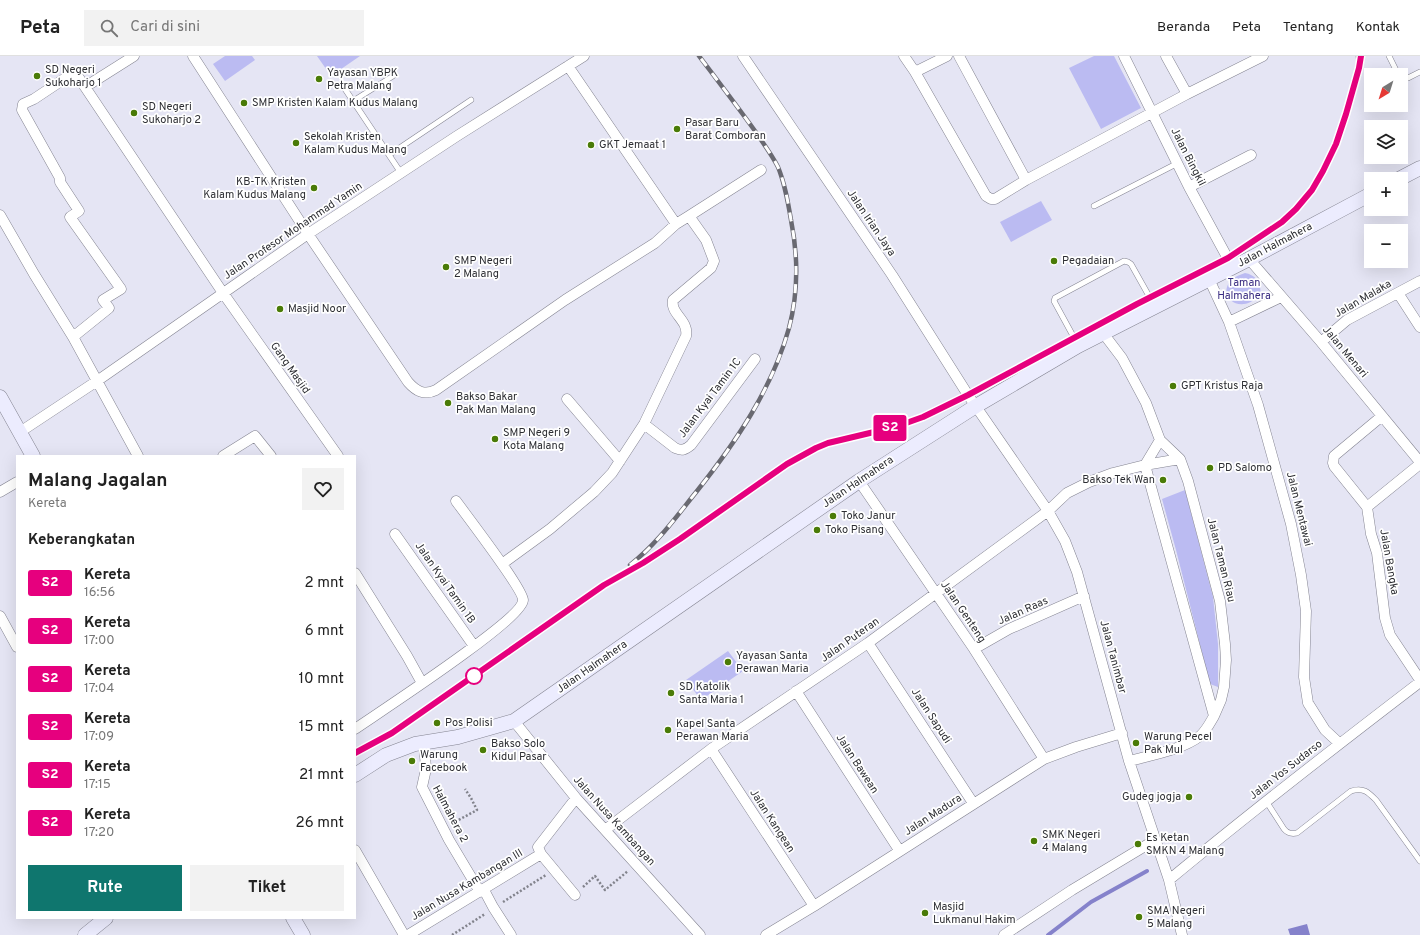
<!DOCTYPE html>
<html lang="id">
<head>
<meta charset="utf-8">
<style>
	:root { --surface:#fff; --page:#f2f2f2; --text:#222; --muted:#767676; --line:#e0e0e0; --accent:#0f766e }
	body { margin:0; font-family:Overpass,sans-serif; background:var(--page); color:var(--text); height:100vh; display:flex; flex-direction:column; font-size:15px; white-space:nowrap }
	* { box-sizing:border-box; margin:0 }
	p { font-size:13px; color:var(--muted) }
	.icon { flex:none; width:22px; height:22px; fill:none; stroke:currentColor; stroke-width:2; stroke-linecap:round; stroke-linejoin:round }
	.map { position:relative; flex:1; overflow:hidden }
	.panel { position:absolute; left:16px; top:399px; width:340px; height:464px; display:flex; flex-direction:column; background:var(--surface); border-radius:0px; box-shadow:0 4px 16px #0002 }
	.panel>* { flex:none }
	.badge { padding:0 8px; border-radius:3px; font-size:14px; line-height:26px }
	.needle { width:26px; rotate:218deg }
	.controls { position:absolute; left:1364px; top:12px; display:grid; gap:8px }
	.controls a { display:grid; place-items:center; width:44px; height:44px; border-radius:0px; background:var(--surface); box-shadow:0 4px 16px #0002; font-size:20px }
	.map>.badge { position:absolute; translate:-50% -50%; box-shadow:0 0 0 2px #fff }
	h2 { padding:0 12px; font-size:15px; line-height:36px }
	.round { display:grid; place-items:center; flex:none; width:42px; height:42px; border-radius:0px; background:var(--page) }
	.head { display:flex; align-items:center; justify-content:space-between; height:68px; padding:0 12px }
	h1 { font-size:19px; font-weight:700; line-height:30px }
	.button { display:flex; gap:8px; margin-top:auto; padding:8px 12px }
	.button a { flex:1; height:46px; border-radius:0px; background:var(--accent); color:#fff; font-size:16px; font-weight:700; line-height:46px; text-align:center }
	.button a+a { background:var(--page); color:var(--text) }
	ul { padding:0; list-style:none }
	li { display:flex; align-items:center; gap:12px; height:48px; padding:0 12px }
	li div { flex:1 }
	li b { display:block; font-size:15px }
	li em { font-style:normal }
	li .badge { min-width:44px; font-weight:700; text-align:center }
	header { display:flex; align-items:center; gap:24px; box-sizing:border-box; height:56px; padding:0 20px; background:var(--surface); border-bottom:1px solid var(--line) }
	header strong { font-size:19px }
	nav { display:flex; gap:22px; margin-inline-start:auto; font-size:14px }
	.search { width:280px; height:36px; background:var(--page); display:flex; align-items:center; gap:10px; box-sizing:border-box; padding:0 14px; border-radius:0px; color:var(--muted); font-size:15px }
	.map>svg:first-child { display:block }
</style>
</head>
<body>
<header>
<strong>Peta</strong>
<div class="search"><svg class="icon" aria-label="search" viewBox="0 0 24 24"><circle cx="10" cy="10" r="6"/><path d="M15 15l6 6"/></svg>Cari di sini</div>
<nav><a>Beranda</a><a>Peta</a><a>Tentang</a><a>Kontak</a></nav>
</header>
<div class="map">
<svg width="1420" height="879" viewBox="0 0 1420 879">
	<rect width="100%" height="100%" fill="#e5e5f4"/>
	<!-- green -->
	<path fill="#bbbbf2" d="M225 0H252L255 4 225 25 213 8Z
		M317 0H360L331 20Z
		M1094 0H1114L1141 52 1101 73 1069 12Z
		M1041 145 1052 164 1011 186 1000 166Z
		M1245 217C1256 219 1262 227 1260 238 1237 266 1206 229 1245 217Z
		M1185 434 1213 541 1218 588V631L1210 628 1176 494 1162 443Z
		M728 595 743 615 701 644 686 624Z"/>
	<!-- water -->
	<path fill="#8582cb" d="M1307 868 1310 879H1290L1288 873Z"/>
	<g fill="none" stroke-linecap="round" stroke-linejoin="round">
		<!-- stream -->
		<path stroke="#8582cb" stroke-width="4" d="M1048 879 1091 846 1147 815"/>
		<!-- lane casing -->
		<g stroke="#848491" stroke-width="6">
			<path id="lane" d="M1389 0 1396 14 1401 19
				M1401 19 1408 22 1420 16
				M343 30 401 117
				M353 45 393 20
				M389 99 471 44
				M1094 150 1178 107
				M1078 289 1054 245 1055 242 1124 205 1128 206 1131 208 1154 249
				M1266 745 1284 773C1288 778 1292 778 1297 777L1351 735C1363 731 1368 736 1376 744L1420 805"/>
		</g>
		<!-- street casing -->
		<g stroke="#848491" stroke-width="11">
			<path id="street" d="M134 0 85 31 223 237 338 400
				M193 0 308 178 408 326C416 335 424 340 436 334L565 244 655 187 676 168 689 160 706 184 714 205 711 212 673 244C670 258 689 264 686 280L644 368 612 417 594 436 550 473 502 508
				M743 0 892 219 968 339 1048 455 1065 485 1077 516 1129 705 1169 824 1182 879
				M904 0 915 16
				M947 0 915 16 986 140 991 143H995L1026 124 1187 38 1166 0
				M959 0 1026 124
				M1124 0 1189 131 1233 212
				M568 10 676 168
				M1187 38 1263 0
				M1189 131 1251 99
				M0 159 34 218 73 281 138 400
				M689 160 761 114
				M1249 203 1321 286 1420 406
				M1209 223 1229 266 1258 349 1291 468 1301 519 1306 555 1304 621 1308 647 1325 674 1339 687
				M1398 237 1420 271
				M1229 266 1281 241
				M1103 277 1122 302 1146 347 1160 384 1180 403 1188 425 1220 545 1225 588 1226 604 1224 631 1221 644 1214 660 1145 409 1160 384
				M73 281 109 252 103 244 121 233 70 161 79 155 60 126V122L22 54 23 48 34 43 73 17 77 19 85 31
				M1321 286 1347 264 1420 225
				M567 343 620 405
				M644 368 675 392C682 395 685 394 691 389L755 303
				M20 376 97 325 308 178 457 80 584 0
				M223 400 255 380 271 400
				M1420 408 1367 451 1371 478 1377 497 1385 562 1390 579 1420 624
				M859 425 974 593 1044 703
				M0 436 17 426
				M1367 451 1334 410 1333 407 1334 400 1382 360
				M395 478 474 590
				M355 517 407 600 422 627
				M0 560 17 591
				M868 587 973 747
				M974 593 1009 573 1084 540
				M796 635 899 794
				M514 665 576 742 700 879
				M355 673C378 657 523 563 523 544 523 533 466 459 456 445
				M424 686 426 713 422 731 449 784 480 836
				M711 693 814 850
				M1129 705C1151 699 1182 694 1200 680 1206 675 1210 667 1214 660
				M605 774 711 693 868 587 1048 455 1067 437 1089 426 1113 417 1145 409 1180 403
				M355 794 404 879
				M1169 824C1251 756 1335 691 1420 626
				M484 834 493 851 511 879
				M575 839 541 798 538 791 576 742
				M408 879 541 798
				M766 879 814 850 1044 703 1076 691 1122 677
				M1004 879 1072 834 1155 784"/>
		</g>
		<!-- secondary casing -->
		<g stroke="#848491" stroke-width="15">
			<path id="secondary" d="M1399 123 1420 112
				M0 341 33 400
				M355 719 386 699 415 688 458 681 514 665 859 425 976 350 1078 290 1249 203 1371 138
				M293 862 303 879
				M85 879 106 862"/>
		</g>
		<!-- path -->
		<path stroke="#82838c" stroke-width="2.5" stroke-dasharray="2 2" stroke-linecap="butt" d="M452 766 453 767 477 754 471 742 465 733
			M583 831 595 820 605 834 628 815
			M503 846 546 819
			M452 879 485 858"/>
		<!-- lane -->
		<use href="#lane" stroke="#fff" stroke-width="5"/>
		<!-- street -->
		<use href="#street" stroke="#fff" stroke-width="10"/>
		<!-- secondary -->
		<use href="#secondary" stroke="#ececfe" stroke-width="14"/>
		<!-- rail casing -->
		<g stroke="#696971" stroke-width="4.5">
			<path id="rail" d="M630 509C657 488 676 461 697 435 736 386 772 333 789 272 798 238 798 199 791 164 788 146 785 128 778 111 772 99 763 87 755 75 737 50 718 25 699 0
				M604 529 643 507 680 483 787 408 816 391 828 387 895 371 923 361 968 339 1150 241 1228 202 1282 166 1297 153 1312 134 1323 115 1336 88 1346 58 1359 12 1358 0
				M355 697 392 677 608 526"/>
		</g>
		<!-- rail -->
		<use href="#rail" stroke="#fff" stroke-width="3" stroke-dasharray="9" stroke-linecap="butt"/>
	</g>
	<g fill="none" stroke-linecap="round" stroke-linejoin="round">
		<!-- line casing -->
		<g stroke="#fff" stroke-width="9">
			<path id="line" d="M355 697 392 677 604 529 643 507 680 483 787 408 816 392 828 387 895 371 923 361 968 339 1137 248 1228 202 1282 166 1296 153 1312 134 1323 115 1336 88 1346 58 1359 12 1361 0"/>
		</g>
		<!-- line -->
		<use href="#line" stroke="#e6007e" stroke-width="6"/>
	</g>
	<!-- markers -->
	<g fill="#4a7b07" stroke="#fff" stroke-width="1.5">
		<circle cx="37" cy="20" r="4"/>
		<circle cx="319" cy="23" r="4"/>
		<circle cx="244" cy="47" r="4"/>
		<circle cx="134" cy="57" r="4"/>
		<circle cx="677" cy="73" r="4"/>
		<circle cx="296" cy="87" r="4"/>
		<circle cx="591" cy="89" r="4"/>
		<circle cx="314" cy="132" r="4"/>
		<circle cx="1054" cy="205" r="4"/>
		<circle cx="446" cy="211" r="4"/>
		<circle cx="280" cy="253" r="4"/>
		<circle cx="1173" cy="330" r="4"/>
		<circle cx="448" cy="347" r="4"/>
		<circle cx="495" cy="383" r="4"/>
		<circle cx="1210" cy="412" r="4"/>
		<circle cx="1163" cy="424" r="4"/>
		<circle cx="833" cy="460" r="4"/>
		<circle cx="817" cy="474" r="4"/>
		<circle cx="728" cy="606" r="4"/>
		<circle cx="671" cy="637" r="4"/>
		<circle cx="437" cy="667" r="4"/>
		<circle cx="668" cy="674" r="4"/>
		<circle cx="1136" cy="687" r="4"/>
		<circle cx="483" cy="694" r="4"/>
		<circle cx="412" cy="705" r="4"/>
		<circle cx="1189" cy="741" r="4"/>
		<circle cx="1034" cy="785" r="4"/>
		<circle cx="1138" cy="788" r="4"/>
		<circle cx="925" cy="857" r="4"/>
		<circle cx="1139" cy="861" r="4"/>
	</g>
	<circle fill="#fff" stroke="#e6007e" stroke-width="2" cx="474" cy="620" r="8"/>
	<g text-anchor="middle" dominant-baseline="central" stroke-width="3.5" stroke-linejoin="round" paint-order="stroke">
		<!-- poi labels -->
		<g font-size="11" fill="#2d2e33" stroke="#fff" text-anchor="start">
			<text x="45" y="14">SD Negeri<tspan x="45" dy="13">Sukoharjo 1</tspan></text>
			<text x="327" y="17">Yayasan YBPK<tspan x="327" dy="13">Petra Malang</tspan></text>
			<text x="252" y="47">SMP Kristen Kalam Kudus Malang</text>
			<text x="142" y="51">SD Negeri<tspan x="142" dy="13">Sukoharjo 2</tspan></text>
			<text x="685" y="67">Pasar Baru<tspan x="685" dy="13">Barat Comboran</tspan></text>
			<text x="304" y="81">Sekolah Kristen<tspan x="304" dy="13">Kalam Kudus Malang</tspan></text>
			<text x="599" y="89">GKT Jemaat 1</text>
			<text x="306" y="126" text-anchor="end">KB-TK Kristen<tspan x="306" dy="13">Kalam Kudus Malang</tspan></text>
			<text x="454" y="205">SMP Negeri<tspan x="454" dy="13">2 Malang</tspan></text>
			<text x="1062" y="205">Pegadaian</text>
			<text x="288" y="253">Masjid Noor</text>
			<text x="1181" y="330">GPT Kristus Raja</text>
			<text x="456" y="341">Bakso Bakar<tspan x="456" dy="13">Pak Man Malang</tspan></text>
			<text x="503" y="377">SMP Negeri 9<tspan x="503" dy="13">Kota Malang</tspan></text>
			<text x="1218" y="412">PD Salomo</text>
			<text x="1155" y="424" text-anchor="end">Bakso Tek Wan</text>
			<text x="841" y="460">Toko Janur</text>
			<text x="825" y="474">Toko Pisang</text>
			<text x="736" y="600">Yayasan Santa<tspan x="736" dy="13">Perawan Maria</tspan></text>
			<text x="679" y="631">SD Katolik<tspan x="679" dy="13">Santa Maria 1</tspan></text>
			<text x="445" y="667">Pos Polisi</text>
			<text x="676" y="668">Kapel Santa<tspan x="676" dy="13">Perawan Maria</tspan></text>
			<text x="1144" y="681">Warung Pecel<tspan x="1144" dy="13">Pak Mul</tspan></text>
			<text x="491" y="688">Bakso Solo<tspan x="491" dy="13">Kidul Pasar</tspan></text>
			<text x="420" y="699">Warung<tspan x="420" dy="13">Facebook</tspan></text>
			<text x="1181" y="741" text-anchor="end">Gudeg jogja</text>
			<text x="1042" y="779">SMK Negeri<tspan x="1042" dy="13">4 Malang</tspan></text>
			<text x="1146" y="782">Es Ketan<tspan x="1146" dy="13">SMKN 4 Malang</tspan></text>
			<text x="933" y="851">Masjid<tspan x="933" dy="13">Lukmanul Hakim</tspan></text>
			<text x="1147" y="855">SMA Negeri<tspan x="1147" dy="13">5 Malang</tspan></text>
		</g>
		<!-- street labels -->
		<g font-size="11" fill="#2d2e33" stroke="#fff">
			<text transform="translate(1188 101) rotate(63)">Jalan Bingkil</text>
			<text transform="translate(871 167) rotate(56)">Jalan Irian Jaya</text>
			<text transform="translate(293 175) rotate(-34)">Jalan Profesor Mohammad Yamin</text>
			<text transform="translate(1275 189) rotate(-28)">Jalan Halmahera</text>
			<text transform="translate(1363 243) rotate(-30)">Jalan Malaka</text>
			<text transform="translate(1345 296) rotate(50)">Jalan Menari</text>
			<text transform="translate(290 312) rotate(55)">Gang Masjid</text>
			<text transform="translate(710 342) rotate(-53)">Jalan Kyai Tamin 1C</text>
			<text transform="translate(858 426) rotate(-34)">Jalan Halmahera</text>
			<text transform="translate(1299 453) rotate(76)">Jalan Mentawai</text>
			<text transform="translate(1221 504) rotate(76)">Jalan Taman Riau</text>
			<text transform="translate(1389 506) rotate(80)">Jalan Bangka</text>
			<text transform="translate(445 527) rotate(55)">Jalan Kyai Tamin 1B</text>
			<text transform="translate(1023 555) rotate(-24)">Jalan Raas</text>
			<text transform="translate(963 556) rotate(56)">Jalan Genteng</text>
			<text transform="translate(850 584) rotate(-35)">Jalan Puteran</text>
			<text transform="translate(1113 601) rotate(75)">Jalan Tanimbar</text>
			<text transform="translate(592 611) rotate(-35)">Jalan Halmahera</text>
			<text transform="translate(931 660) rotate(57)">Jalan Sapudi</text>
			<text transform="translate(857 708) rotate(57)">Jalan Bawean</text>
			<text transform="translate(1286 714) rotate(-38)">Jalan Yos Sudarso</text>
			<text transform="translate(450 758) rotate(62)">Halmahera 2</text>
			<text transform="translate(933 759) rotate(-33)">Jalan Madura</text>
			<text transform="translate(614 765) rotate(48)">Jalan Nusa Kambangan</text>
			<text transform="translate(772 765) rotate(57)">Jalan Kangean</text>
			<text transform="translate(467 829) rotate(-31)">Jalan Nusa Kambangan III</text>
		</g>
		<!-- park labels -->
		<g font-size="11" fill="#382a80" stroke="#fff">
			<text x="1244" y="227">Taman<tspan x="1244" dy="13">Halmahera</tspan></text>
		</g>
	</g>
</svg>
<div class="controls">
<a><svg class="needle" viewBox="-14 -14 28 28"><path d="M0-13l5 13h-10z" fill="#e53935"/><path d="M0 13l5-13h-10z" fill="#767676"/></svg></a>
<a><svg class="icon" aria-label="layers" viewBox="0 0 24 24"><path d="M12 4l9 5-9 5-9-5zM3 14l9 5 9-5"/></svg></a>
<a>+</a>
<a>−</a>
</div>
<b class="badge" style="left:890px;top:372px;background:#e6007e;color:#fff">S2</b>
<section class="panel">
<div class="head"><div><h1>Malang Jagalan</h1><p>Kereta</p></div><a class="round"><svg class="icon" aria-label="heart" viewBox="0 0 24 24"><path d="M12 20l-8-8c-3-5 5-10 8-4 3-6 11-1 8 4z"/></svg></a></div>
<h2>Keberangkatan</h2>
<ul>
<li><span class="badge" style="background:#e6007e;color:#fff">S2</span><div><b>Kereta</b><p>16:56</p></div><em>2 mnt</em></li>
<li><span class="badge" style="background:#e6007e;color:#fff">S2</span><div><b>Kereta</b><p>17:00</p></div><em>6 mnt</em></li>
<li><span class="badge" style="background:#e6007e;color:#fff">S2</span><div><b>Kereta</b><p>17:04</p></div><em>10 mnt</em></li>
<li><span class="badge" style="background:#e6007e;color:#fff">S2</span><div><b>Kereta</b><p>17:09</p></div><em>15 mnt</em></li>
<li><span class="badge" style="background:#e6007e;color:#fff">S2</span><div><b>Kereta</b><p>17:15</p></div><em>21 mnt</em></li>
<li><span class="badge" style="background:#e6007e;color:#fff">S2</span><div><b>Kereta</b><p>17:20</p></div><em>26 mnt</em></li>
</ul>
<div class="button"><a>Rute</a><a>Tiket</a></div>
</section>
</div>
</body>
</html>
